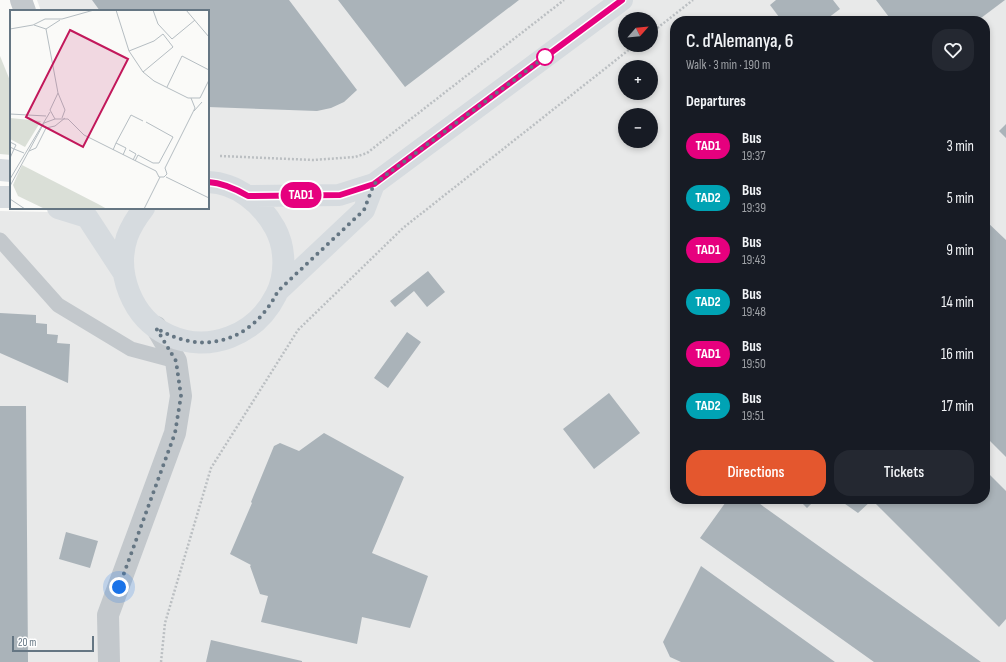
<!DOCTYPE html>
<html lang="en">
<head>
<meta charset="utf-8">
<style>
	:root { --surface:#171b24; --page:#242831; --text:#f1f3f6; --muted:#9ea1a6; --accent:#e4572e }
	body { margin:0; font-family:"Sofia Sans Condensed",sans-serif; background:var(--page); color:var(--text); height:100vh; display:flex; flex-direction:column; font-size:15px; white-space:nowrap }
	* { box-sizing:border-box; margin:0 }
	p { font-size:13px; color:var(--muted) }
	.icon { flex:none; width:22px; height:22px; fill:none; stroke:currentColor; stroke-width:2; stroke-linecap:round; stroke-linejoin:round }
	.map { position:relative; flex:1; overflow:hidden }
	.panel { position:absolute; left:670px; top:16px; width:320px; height:488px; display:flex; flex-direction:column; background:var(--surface); border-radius:16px; box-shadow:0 2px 6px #0003 }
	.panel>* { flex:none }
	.badge { padding:0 8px; border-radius:13px; font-size:14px; line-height:26px }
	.needle { width:26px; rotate:63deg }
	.buttons { position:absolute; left:618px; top:12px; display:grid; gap:8px }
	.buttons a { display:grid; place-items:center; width:40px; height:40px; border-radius:50%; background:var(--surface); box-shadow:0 2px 6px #0003; font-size:20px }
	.scale { position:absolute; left:12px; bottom:10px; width:82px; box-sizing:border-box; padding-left:4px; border:2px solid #657683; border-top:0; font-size:11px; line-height:14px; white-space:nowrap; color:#657683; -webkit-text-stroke:3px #fff; paint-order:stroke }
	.you { position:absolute; width:20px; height:20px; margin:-10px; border:3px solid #fff; border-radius:50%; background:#1a73e8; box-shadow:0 0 0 6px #1a73e833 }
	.map>.badge { position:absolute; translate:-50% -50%; box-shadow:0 0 0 2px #fff }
	h2 { padding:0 16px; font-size:15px; line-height:36px }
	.round { display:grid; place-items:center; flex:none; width:42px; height:42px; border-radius:16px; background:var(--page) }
	.head { display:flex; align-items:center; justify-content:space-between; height:68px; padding:0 16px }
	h1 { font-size:19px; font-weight:600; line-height:30px }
	.action { display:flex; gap:8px; margin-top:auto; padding:8px 16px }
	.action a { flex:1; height:46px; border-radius:16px; background:var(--accent); color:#fff; font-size:16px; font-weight:600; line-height:46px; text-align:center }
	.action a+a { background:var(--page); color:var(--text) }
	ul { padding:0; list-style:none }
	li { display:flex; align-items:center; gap:12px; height:52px; padding:0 16px }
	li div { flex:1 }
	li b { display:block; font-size:15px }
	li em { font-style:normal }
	li .badge { min-width:44px; font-weight:700; text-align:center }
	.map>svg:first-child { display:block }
</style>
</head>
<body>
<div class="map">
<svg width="1006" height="662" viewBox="0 0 1006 662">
	<rect width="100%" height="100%" fill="#fafaf8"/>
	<!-- built -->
	<path fill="#e8e9e9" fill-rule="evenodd" d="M37 0H1006V662H0V211L48 212 71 208H208V11H41ZM625 19H651V45H625ZM675 21H985V499H675ZM625 67H651V93H625ZM625 115H651V141H625Z"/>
	<!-- green -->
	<path fill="#dadfd7" d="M0 56 11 83V155L0 154Z"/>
	<!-- building -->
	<path fill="#aab3b9" d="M92 0H289L357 90 344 102 331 108 317 111 208 107V11H100Z
		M338 0H519L405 87Z
		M776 0H833L840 9 824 21H782L770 5Z
		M876 0H1005L977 21H892Z
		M1006 124V138L999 131Z
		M985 220 1006 240V457L985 436Z
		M428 271 445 292 427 307 414 291 395 307 390 301Z
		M0 313 36 315V323L47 324V334L58 335 57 343 70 344 68 383 0 353Z
		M407 332 421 342 388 388 374 378Z
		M609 393 640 433 594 469 563 429Z
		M0 406H26L28 662H0Z
		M324 433 404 477 372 553 428 576 410 628 362 617 357 644 261 622 268 596 260 594 250 566 251 565 230 554 252 503 251 502 274 446 280 443 299 451Z
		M985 470 1006 491V619L999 627 872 500 858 513 838 499H985Z
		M728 499H753L981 662H874L700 538Z
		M798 499H816L807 508Z
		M66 532 98 541 90 568 59 559Z
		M701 566 835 662H681L670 657 663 642Z
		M211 640 302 661V662H206Z"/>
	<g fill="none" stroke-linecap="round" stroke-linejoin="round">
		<!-- path -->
		<path stroke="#bbbfc2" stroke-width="2.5" stroke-dasharray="2 2" stroke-linecap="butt" d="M651 33 693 0
			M220 156 313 160 355 157 367 153 564 0
			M161 662 165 623 211 468 298 330 403 228 635 45"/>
		<!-- lane -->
		<path stroke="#c3c8cc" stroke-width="15" d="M0 240 58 305 131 349 176 361"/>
		<!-- street -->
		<path stroke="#c3c8cc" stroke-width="22" d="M21 0 25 11
			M109 662 108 615 175 433 181 396 176 361 156 327"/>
		<!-- secondary -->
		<path stroke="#d6dbdf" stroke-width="22" d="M0 170 11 171
			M248 196 339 195 374 184 622 0
			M0 197H11
			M58 208 87 217 123 272
			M144 208C137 217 131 226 127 237 115 273 132 318 168 335 209 354 256 335 276 295 286 276 286 248 275 228 261 203 237 183 208 182
			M278 291 364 210 374 184"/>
	</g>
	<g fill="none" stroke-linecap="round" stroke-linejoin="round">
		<!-- line casing -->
		<g stroke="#fff" stroke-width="9">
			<path id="line" d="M208 182C223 183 236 189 248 196L340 195 374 184 622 0"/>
		</g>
		<!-- line -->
		<use href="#line" stroke="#e6007e" stroke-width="6"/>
		<!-- walk -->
		<path stroke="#657683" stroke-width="4" stroke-dasharray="0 7.2" d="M119 587 175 433 181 396 176 361 156 328C204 357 253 341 278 291L364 210 374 184 545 57"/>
	</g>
	<!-- markers -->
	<circle fill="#fff" stroke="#e6007e" stroke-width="2" cx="545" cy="57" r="8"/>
	<!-- overview -->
	<g transform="translate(10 10)">
		<rect width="199" height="199" fill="#fafaf8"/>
		<path d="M0 108 31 111 15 137 0 129ZM12 155 88 194 97 199H35L8 186 3 175Z" fill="#dadfd7"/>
		<path fill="none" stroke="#b5bdc2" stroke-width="1" d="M106 0 119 41 133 62 144 71 178 88H190M143 0 148 14 162 29 185 10M176 0 199 27M24 15 36 19M0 19 23 15 35 9H52L84 0M36 19 48 83 55 100 52 108M36 19 50 10M119 41 144 31 153 24 163 37 133 62M157 77 172 46 199 60M190 88 199 70M184 101 192 92M0 104 36 106M45 109 40 100 48 83M0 132 6 135 4 139 14 143M106 133 121 105 133 111M0 137 4 139 0 148M103 140 106 133 116 138 113 145M119 140 126 144 123 150M19 141 26 138 36 118 45 116 55 108M125 151 128 145 143 153H149L163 127 136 112M155 158 185 98 181 88M146 161 149 167H154L157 164 155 158M156 167 199 188M0 169 40 102M0 176 34 113 45 109H58L74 125 146 161M0 189 15 199M134 199 150 167"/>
		<path fill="#c2185b" fill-opacity="0.15" stroke="#c2185b" stroke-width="2" d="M60 20 118 49 73 137 16 107Z"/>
		<rect width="199" height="199" fill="none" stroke="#657683" stroke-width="2"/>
	</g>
</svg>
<div class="buttons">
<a><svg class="needle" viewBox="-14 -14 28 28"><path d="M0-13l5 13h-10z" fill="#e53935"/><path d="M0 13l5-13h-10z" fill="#9ea1a6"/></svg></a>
<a>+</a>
<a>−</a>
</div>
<div class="scale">20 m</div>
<div class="you" style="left:119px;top:587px"></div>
<b class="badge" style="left:301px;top:195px;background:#e6007e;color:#fff">TAD1</b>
<section class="panel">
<div class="head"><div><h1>C. d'Alemanya, 6</h1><p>Walk · 3 min · 190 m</p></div><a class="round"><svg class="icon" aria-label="heart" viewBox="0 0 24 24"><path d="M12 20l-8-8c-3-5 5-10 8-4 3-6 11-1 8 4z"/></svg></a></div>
<h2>Departures</h2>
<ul>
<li><span class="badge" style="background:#e6007e;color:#fff">TAD1</span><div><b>Bus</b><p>19:37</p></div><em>3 min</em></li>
<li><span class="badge" style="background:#00a3b4;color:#fff">TAD2</span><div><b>Bus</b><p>19:39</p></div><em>5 min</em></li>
<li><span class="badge" style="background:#e6007e;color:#fff">TAD1</span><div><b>Bus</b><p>19:43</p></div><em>9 min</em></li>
<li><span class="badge" style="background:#00a3b4;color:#fff">TAD2</span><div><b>Bus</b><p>19:48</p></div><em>14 min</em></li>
<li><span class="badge" style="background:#e6007e;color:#fff">TAD1</span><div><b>Bus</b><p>19:50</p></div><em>16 min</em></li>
<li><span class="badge" style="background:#00a3b4;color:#fff">TAD2</span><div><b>Bus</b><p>19:51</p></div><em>17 min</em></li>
</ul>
<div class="action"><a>Directions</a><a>Tickets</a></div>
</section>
</div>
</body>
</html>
